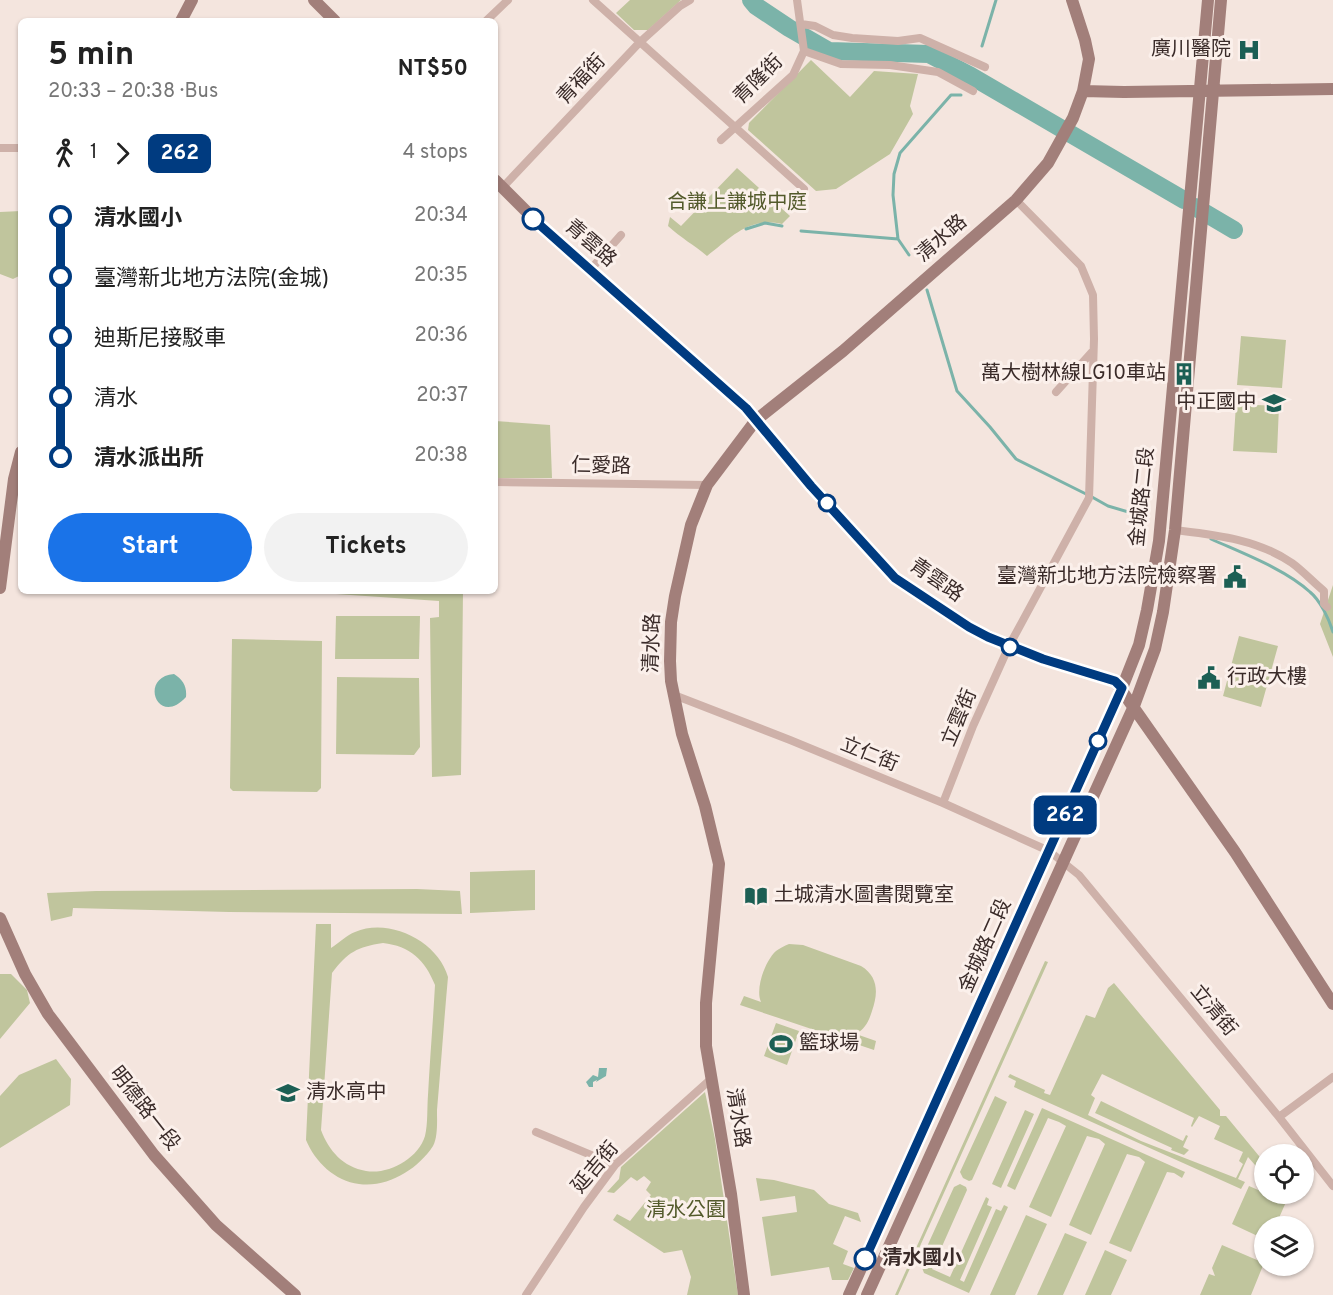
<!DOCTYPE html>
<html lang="en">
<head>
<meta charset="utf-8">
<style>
	:root { --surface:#fff; --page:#f2f2f2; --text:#222; --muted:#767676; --accent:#1a73e8 }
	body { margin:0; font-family:Overpass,"Noto Sans TC",sans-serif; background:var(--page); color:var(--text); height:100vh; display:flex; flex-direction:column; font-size:22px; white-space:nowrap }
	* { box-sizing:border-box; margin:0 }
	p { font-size:20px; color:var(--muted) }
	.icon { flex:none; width:33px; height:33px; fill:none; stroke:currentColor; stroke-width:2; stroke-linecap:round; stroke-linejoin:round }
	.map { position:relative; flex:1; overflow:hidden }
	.details { position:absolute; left:18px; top:18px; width:480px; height:576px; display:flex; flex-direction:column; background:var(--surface); border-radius:9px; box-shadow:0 2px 4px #0004 }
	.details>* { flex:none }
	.badge { padding:0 12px; border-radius:9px; font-size:21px; line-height:39px }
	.buttons { position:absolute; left:1254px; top:1144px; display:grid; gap:12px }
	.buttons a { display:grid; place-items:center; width:60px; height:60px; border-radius:50%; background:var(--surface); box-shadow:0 2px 4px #0004; font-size:30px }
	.map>.badge { position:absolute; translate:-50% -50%; box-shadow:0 0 0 3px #fff }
	.legs { display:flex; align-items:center; gap:9px; height:66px; padding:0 30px; font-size:20px }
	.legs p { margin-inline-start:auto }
	.summary { display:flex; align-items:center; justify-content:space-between; height:102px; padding:0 30px }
	h1 { font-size:33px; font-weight:700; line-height:45px }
	.button { display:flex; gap:12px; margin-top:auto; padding:12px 30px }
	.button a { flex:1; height:69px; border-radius:36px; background:var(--accent); color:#fff; font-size:24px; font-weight:700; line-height:69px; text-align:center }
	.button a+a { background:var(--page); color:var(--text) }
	ul { padding:0 30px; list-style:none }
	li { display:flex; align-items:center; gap:21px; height:60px; font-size:22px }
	li i { display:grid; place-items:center; width:9px; height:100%; margin:0 8px; background:currentColor }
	li i::after { content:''; width:15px; height:15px; margin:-8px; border:4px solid; border-radius:50%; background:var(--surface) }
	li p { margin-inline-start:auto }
	li:first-child i { background:linear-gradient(#0000 50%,currentColor 0) }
	li:last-child i { background:linear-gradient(currentColor 50%,#0000 0) }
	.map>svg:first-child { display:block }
</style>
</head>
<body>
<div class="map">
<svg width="1333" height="1295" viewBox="0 0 1333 1295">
	<rect width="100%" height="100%" fill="#f4e5de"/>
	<!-- green -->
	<path fill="#c0c59d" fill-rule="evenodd" d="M630 0H681L648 30H634L616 13Z
		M811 60 850 97 874 71 918 74 910 106 913 114 890 154 836 189 816 191 748 130 749 123Z
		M737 168 790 216 782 224C748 217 732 237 707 256 694 245 681 238 668 226L670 217 681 226Z
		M21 211V275L13 279 0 274V212Z
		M1241 336 1286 340 1282 388 1237 385Z
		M1236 404 1279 406 1277 453 1233 451Z
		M495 421 550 425 552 478H495Z
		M1333 585V657L1320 624Z
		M336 591H463L461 775 432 777 430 618 439 617V601L336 594Z
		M336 616H420L419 659H335Z
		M1239 636 1278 646 1261 707 1223 696Z
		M232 639 322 641 321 788 317 792 233 791 230 788Z
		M337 677 419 678 420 747 414 755 336 754Z
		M535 870V910L470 913V872Z
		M417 889 460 891 462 914 229 912 73 908 72 916 51 921 47 893 96 891Z
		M316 924H331V948C339 943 347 935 355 932 389 917 438 941 448 977 444 1021 441 1065 437 1110 437 1120 438 1137 433 1146 418 1169 388 1188 359 1184 335 1181 315 1162 306 1140ZM383 943C410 946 425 960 435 985 433 1021 430 1058 428 1095 427 1107 428 1124 425 1136 418 1159 388 1175 366 1171 343 1167 329 1151 321 1130L332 973C348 952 357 947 383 943Z
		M789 944 803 945 861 966C879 977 878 994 872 1011 869 1021 865 1029 856 1034L876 1041 874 1050 740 1005 744 996 761 1002C755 989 765 961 776 951 780 948 784 946 789 944Z
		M1045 961 1048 962 898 1295H895Z
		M0 974H11L27 990 30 1003 0 1039Z
		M1114 983 1220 1110V1116H1226L1264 1162V1190L1257 1187 1262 1173 1248 1157 1238 1179 1245 1182 1241 1189 1014 1087 1016 1081 1008 1077 1010 1074 1045 1090 1044 1093 1050 1095 1086 1015 1095 1018 1108 988ZM1102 1074 1194 1118 1191 1126 1192 1127 1199 1116 1220 1126 1214 1139 1243 1152 1239 1161 1243 1164 1236 1178 1141 1141 1088 1115 1095 1098 1091 1095Z
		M776 1023 799 1031 787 1065 764 1056Z
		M56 1059 71 1079 70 1105 0 1148V1096L19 1075Z
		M705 1092 715 1139 738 1295H687L691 1277 682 1250 664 1253 613 1220 617 1214 630 1221 651 1195 646 1190 651 1182 644 1176 637 1181 631 1177 614 1193 607 1192 619 1179 621 1167Z
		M995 1096 1007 1102 972 1180 969 1181 963 1178 960 1172Z
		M1101 1101 1183 1141 1186 1135 1188 1136 1183 1147 1189 1150 1184 1155 1171 1150 1172 1148 1095 1113Z
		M1042 1108 1185 1172 1182 1178 1174 1173 1167 1172 1131 1252 1109 1243 1145 1162 1139 1157 1127 1154 1091 1235 1069 1225 1105 1144 1099 1139 1087 1136 1051 1217 1029 1207 1066 1126 1059 1122 1048 1118 1015 1190 1007 1186Z
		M1025 1110 1034 1114 1001 1188 992 1184Z
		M756 1178 774 1180 814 1190 829 1204 858 1213 861 1222 845 1216 833 1244 848 1251 843 1264 854 1268 848 1280H832L829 1267 771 1276 762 1217 797 1212 795 1196 760 1201Z
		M960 1184 966 1187 967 1190 932 1269 950 1277 986 1197 989 1199 987 1205 992 1207 960 1280 964 1282 996 1209 1001 1211 1004 1205 1008 1207 969 1293 924 1273 920 1262 954 1187Z
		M1249 1186 1286 1202 1275 1227H1264V1239L1232 1224Z
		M1026 1215 1047 1224 1015 1295H990Z
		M1065 1233 1087 1242 1063 1295H1037Z
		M1222 1245 1264 1263 1251 1295H1200L1209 1274 1215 1276 1212 1268Z
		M1105 1250 1127 1260 1111 1295H1085Z"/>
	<!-- water -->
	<path fill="#7bb3a9" d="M174 674C183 680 187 686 186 697 158 728 138 677 174 674Z
		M599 1068H607L606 1076 596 1082 597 1080 593 1082V1087H589L586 1082 593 1075 598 1077Z"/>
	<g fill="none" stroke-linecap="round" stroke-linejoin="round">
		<!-- stream -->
		<path stroke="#7bb3a9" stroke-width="3" d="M982 46 996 0
			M746 229 765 223 782 226
			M801 231 898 239
			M909 255 898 239 893 195 894 174 900 153 951 95H961
			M927 290 957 391 990 427 1016 459 1086 494
			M1092 497 1108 506 1142 516
			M1211 539C1242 553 1285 569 1310 592 1320 600 1329 619 1333 632"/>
		<!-- river -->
		<path stroke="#7bb3a9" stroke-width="18" d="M751 0 756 6 789 28 829 51 929 54 971 76 1184 200
			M1195 207 1234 230"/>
		<!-- street -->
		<path stroke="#ceb1a9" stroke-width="8" d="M593 0 804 189
			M486 21 508 0
			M801 24 815 26 833 35 852 38 898 41 920 38 985 67
			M804 51 841 64 890 65 938 72 973 91
			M721 140 793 75 804 51 797 0
			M0 148H21
			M502 188 639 43 680 6 690 0
			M590 270 621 235
			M1056 392 1092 352
			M495 482 707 485
			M1175 530C1216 535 1257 539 1292 563 1303 571 1313 582 1324 591V604L1327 607
			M674 695 790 740 943 803 1049 851 1079 875 1279 1117 1333 1186
			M943 803 973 726 1009 646 1089 498 1094 339 1093 295 1081 266 1016 200
			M1279 1117 1333 1077
			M536 1132 615 1165
			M526 1295 584 1207 615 1165 711 1079"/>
		<!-- secondary -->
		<path stroke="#a27f7a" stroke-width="12" d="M314 0 335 21
			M181 21 192 0
			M1083 91 1124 92 1333 89
			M495 180 549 234 746 408 811 486 895 578 968 627 1009 646 1043 659 1115 681 1235 852 1333 1004
			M0 588 14 479 21 452
			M0 918 25 974 48 1014 154 1155 216 1225 295 1295
			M744 1295 731 1194 706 1046V1003L719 864 705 806 682 734 671 681 670 661 671 622 675 596 691 525 707 485 756 420 843 351 1016 200 1048 163 1073 118 1083 91 1089 59 1085 40 1072 0
			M849 1295 1122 688 1139 645 1147 610 1159 541 1208 0
			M867 1295 1134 706 1155 649 1163 612 1175 530 1221 0"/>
	</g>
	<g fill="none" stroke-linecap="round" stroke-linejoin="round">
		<!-- line-1 casing -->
		<g stroke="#fff" stroke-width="14">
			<path id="line-1" d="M533 219 746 408 811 486 895 578 969 627 988 637 1043 659 1115 681 1122 688 865 1259"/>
		</g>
		<!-- line-1 -->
		<use href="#line-1" stroke="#003b80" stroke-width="9"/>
	</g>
	<!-- icons -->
	<defs>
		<g id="hospital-bare" transform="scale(1.8)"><path d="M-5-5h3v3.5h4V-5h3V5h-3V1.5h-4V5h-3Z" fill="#1c5f54" stroke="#fbf0eb" stroke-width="2.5" paint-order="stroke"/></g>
		<g id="building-bare" transform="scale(1.8)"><path d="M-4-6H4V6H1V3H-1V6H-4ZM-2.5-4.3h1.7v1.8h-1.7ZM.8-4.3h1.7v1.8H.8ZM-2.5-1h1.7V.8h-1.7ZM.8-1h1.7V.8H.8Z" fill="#1c5f54" stroke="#fbf0eb" stroke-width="2.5" paint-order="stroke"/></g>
		<g id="school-bare" transform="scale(1.8)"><path d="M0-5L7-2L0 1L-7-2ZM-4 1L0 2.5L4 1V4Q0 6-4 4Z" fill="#1c5f54" stroke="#fbf0eb" stroke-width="2.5" paint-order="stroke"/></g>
		<g id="civic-bare" transform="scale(1.8)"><path d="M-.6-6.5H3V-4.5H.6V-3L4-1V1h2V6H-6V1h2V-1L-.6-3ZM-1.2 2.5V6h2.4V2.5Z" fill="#1c5f54" stroke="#fbf0eb" stroke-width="2.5" paint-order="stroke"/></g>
		<g id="library-bare" transform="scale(1.8)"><path d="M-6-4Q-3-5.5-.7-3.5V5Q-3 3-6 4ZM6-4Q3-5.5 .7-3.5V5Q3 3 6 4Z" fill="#1c5f54" stroke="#fbf0eb" stroke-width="2.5" paint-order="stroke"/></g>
		<g id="stadium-bare" transform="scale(1.8)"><path d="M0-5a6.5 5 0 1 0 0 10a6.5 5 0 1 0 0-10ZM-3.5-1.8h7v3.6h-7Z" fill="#1c5f54" stroke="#fbf0eb" stroke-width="2.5" paint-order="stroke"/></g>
	</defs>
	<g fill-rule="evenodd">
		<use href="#hospital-bare" x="1249" y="50"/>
		<use href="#building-bare" x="1184" y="374"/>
		<use href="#school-bare" x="1274" y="403"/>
		<use href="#civic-bare" x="1235" y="577"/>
		<use href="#civic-bare" x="1209" y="678"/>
		<use href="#library-bare" x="756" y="896"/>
		<use href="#stadium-bare" x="781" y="1044"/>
		<use href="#school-bare" x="288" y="1093"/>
	</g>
	<!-- markers -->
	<g fill="#fff" stroke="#003b80" stroke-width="3">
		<circle cx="533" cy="219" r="10"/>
		<circle cx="827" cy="503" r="8"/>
		<circle cx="1010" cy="647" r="8"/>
		<circle cx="1098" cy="741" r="8"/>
		<circle cx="865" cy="1259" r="10"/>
	</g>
	<g text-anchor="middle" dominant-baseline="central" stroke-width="6" stroke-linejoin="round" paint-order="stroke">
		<!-- poi labels -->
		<g font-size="20" fill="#3a2b29" stroke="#fbf0eb" text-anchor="end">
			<text x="1231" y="50">廣川醫院</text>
			<text x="1166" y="374">萬大樹林線LG10車站</text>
			<text x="1256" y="403">中正國中</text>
			<text x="1217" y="577">臺灣新北地方法院檢察署</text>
			<text x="1227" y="678" text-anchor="start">行政大樓</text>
			<text x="774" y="896" text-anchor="start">土城清水圖書閱覽室</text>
			<text x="799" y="1044" text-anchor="start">籃球場</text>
			<text x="306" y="1093" text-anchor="start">清水高中</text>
		</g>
		<!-- street labels -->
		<g font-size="20" fill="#3a2b29" stroke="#fbf0eb">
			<text transform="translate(582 80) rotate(-47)">青福街</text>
			<text transform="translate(759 80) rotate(-45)">青隆街</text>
			<text transform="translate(942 239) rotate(-41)">清水路</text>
			<text transform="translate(590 244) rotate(41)">青雲路</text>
			<text transform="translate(601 467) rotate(1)">仁愛路</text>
			<text transform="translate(1143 497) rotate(-84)">金城路二段</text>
			<text transform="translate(936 581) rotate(35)">青雲路</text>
			<text transform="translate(653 643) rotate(-88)">清水路</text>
			<text transform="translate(960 718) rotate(-67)">立雲街</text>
			<text transform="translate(869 755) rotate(22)">立仁街</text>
			<text transform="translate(986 946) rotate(-66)">金城路二段</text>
			<text transform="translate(1213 1011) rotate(50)">立清街</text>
			<text transform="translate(144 1109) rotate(52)">明德路一段</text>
			<text transform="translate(737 1118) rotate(81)">清水路</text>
			<text transform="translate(596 1168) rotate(-50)">延吉街</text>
		</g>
		<!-- park labels -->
		<g font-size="20" fill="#535a2b" stroke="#fbf0eb">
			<text x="737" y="203">合謙上謙城中庭</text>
			<text x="686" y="1211">清水公園</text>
		</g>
		<!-- stop labels -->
		<g font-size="20" font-weight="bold" fill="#3a2b29" stroke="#fbf0eb" text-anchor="start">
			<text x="882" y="1259">清水國小</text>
		</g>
	</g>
</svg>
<div class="buttons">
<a><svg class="icon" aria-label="locate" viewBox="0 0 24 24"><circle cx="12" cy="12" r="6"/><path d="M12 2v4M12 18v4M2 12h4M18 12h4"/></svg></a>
<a><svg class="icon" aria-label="layers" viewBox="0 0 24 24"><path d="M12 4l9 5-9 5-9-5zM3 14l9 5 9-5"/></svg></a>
</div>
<b class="badge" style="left:1065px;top:815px;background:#003b80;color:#fff">262</b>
<section class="details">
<div class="summary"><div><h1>5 min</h1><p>20:33 – 20:38 · Bus</p></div><b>NT$50</b></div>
<div class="legs"><svg class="icon" aria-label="walk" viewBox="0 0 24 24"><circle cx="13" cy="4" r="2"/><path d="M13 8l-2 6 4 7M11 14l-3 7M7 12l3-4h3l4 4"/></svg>1<svg class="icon" aria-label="forward" viewBox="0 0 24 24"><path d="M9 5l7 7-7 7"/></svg><b class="badge" style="background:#003b80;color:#fff">262</b><p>4 stops</p></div>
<ul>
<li><i style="color:#003b80"></i><b>清水國小</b><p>20:34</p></li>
<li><i style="color:#003b80"></i><span>臺灣新北地方法院(金城)</span><p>20:35</p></li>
<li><i style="color:#003b80"></i><span>迪斯尼接駁車</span><p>20:36</p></li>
<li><i style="color:#003b80"></i><span>清水</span><p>20:37</p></li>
<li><i style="color:#003b80"></i><b>清水派出所</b><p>20:38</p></li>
</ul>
<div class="button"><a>Start</a><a>Tickets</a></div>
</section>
</div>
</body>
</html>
